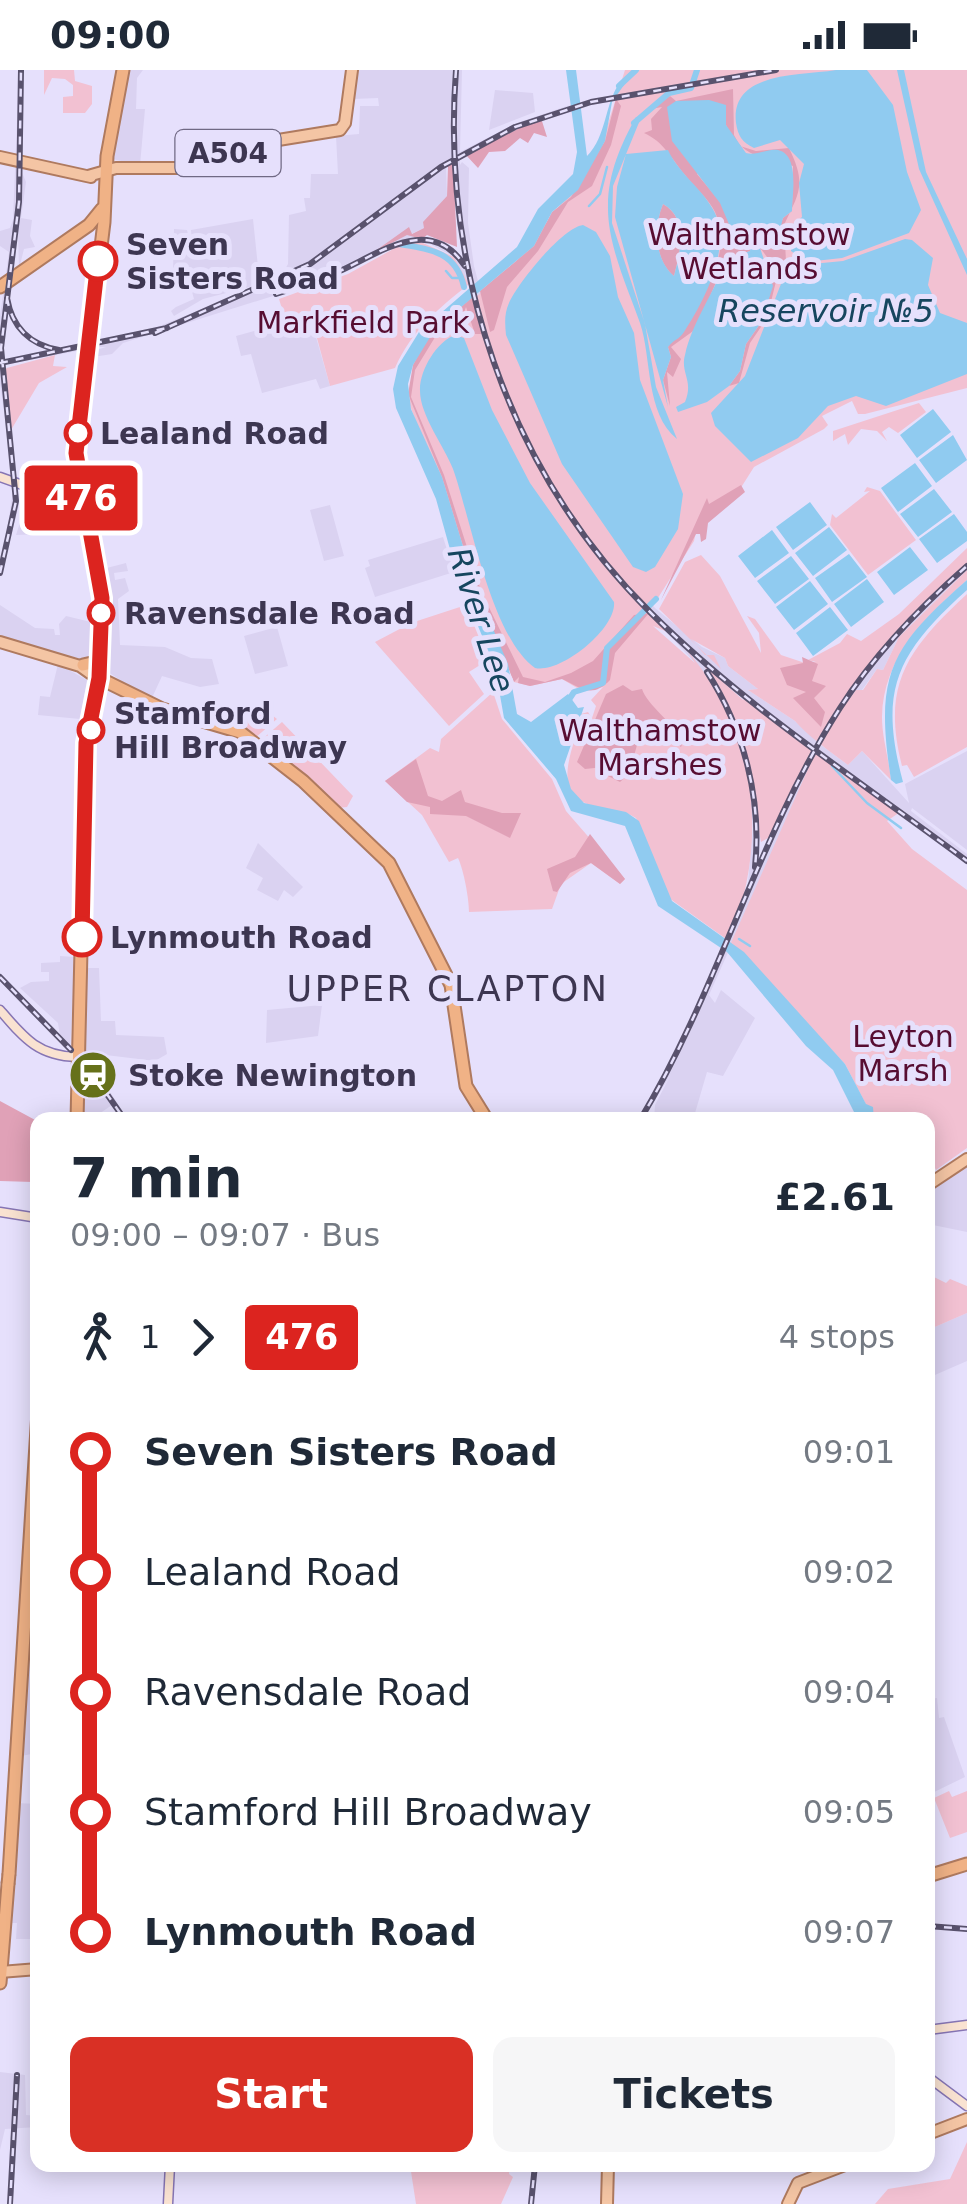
<!DOCTYPE html>
<html lang="en">
<head>
<meta charset="utf-8">
<style>
	:root { --surface:#fff; --page:#f6f6f7; --text:#1f2937; --muted:#747a83; --accent:#d93025 }
	body { margin:0; font-family:"DejaVu Sans",sans-serif; background:var(--page); color:var(--text); height:100vh; display:flex; flex-direction:column; font-size:38px; white-space:nowrap }
	* { box-sizing:border-box; margin:0 }
	p { font-size:32px; color:var(--muted) }
	.icon { flex:none; width:55px; height:55px; fill:none; stroke:currentColor; stroke-width:2; stroke-linecap:round; stroke-linejoin:round }
	.map { position:relative; flex:1; overflow:hidden }
	.sheet { position:absolute; left:30px; top:1042px; width:905px; height:1060px; display:flex; flex-direction:column; background:var(--surface); border-radius:20px; box-shadow:0 5px 25px #0003 }
	.sheet>* { flex:none }
	.badge { padding:0 20px; border-radius:8px; font-size:35px; line-height:65px }
	.map>.badge { position:absolute; translate:-50% -50%; box-shadow:0 0 0 5px #fff }
	.legs { display:flex; align-items:center; gap:15px; height:110px; padding:0 40px; font-size:32px }
	.legs p { margin-inline-start:auto }
	.headline { display:flex; align-items:center; justify-content:space-between; height:170px; padding:0 40px }
	h1 { font-size:55px; font-weight:700; line-height:75px }
	.action { display:flex; gap:20px; margin-top:auto; padding:20px 40px }
	.action a { flex:1; height:115px; border-radius:20px; background:var(--accent); color:#fff; font-size:40px; font-weight:700; line-height:115px; text-align:center }
	.action a+a { background:var(--page); color:var(--text) }
	ul { padding:0 40px; list-style:none }
	li { display:flex; align-items:center; gap:35px; height:120px; font-size:38px }
	li i { display:grid; place-items:center; width:15px; height:100%; margin:0 12px; background:currentColor }
	li i::after { content:''; width:25px; height:25px; margin:-12px; border:8px solid; border-radius:50%; background:var(--surface) }
	li p { margin-inline-start:auto }
	li:first-child i { background:linear-gradient(#0000 50%,currentColor 0) }
	li:last-child i { background:linear-gradient(currentColor 50%,#0000 0) }
	.status { display:flex; justify-content:space-between; align-items:center; height:70px; padding:0 50px; background:var(--surface); direction:ltr }
	.status svg { height:28px; fill:currentColor }
	.map>svg:first-child { display:block }
</style>
</head>
<body>
<div class="status"><b>09:00</b><svg viewBox="0 0 49 12"><path d="M0 12V9h3v3zM5 12V6h3v6zM10 12V3h3v9zM15 12V0h3v12zM26 1h20v11H26zM47 4h2v5h-2z"/></svg></div>
<div class="map">
<svg width="967" height="2134" viewBox="0 0 967 2134">
	<rect width="100%" height="100%" fill="#e6e0fc"/>
	<!-- built -->
	<path fill="#dad2f1" fill-rule="evenodd" d="M19 0H22L21 100 26 112 21 148 32 150 30 166 35 177 24 179 19 199 18 162 8 222 16 252 38 273 63 279 100 273 99 269 137 265 272 211 203 229 174 246 171 241 176 237 194 229 187 203 173 202 174 159 187 160 193 184 191 160 253 149 258 197 270 196 271 203H283L288 194 289 145 306 141 304 128H310L311 104H338L336 66 359 64 360 36H379L378 28 353 29 356 0H462L460 82 517 53 570 35 459 86 460 95 462 92 469 98 468 153 474 196 497 283 541 386 593 466 655 538 702 577 725 588 728 596 758 619 748 620 795 651 818 672 873 590 967 495V500L899 567 883 600 877 599 862 620 854 623 821 675 848 695 862 681 909 733 905 714 967 681V780L912 738 911 741 967 784V792L818 681 709 925 715 933 721 920 755 948 723 1006 707 1002 693 1050H654L655 1035 671 1004 643 1050H638L697 943 747 823 753 758 743 686 706 605 603 493 548 411 514 346 488 281 484 282 469 214 451 185 428 173 404 172 321 211 123 273 112 284 93 287V281L106 277H98L3 295 19 435 0 509 14 414 0 313V246L9 182 0 176V161L10 158 13 150ZM453 91 455 129 463 191 444 175 411 164 424 158V152L447 126 446 95ZM4 244H9L27 269 54 281 3 291ZM706 596 815 678 760 794 745 683Z
		M129 0H143L137 8 136 39H145L140 95 112 89Z
		M495 20 533 23 535 42 489 60Z
		M310 246 330 316 320 319 316 309 262 323 251 284 241 286 236 266Z
		M22 417 36 422 37 443 51 442 54 428V450L65 451 68 463 16 465 23 443Z
		M330 435 344 486 324 491 310 440Z
		M443 467 454 502 375 527 365 498 370 496 368 490Z
		M126 493 128 501 114 503 115 510 125 508 129 521 118 529 120 575 165 577 191 588 212 589 219 614 200 617 162 606 151 630 108 602 103 499Z
		M0 535 35 558 54 559 55 565H60L59 554 66 546 95 553 89 591 0 568Z
		M277 557 288 596 255 604 244 566Z
		M58 594 87 610 80 649 38 645 40 626 50 627Z
		M258 773 303 817 293 827 284 820 278 831 257 820 263 808 246 798Z
		M60 886 75 887 70 982 0 910V905L60 966 58 953 20 918 31 912 49 911V902H41V893L60 892Z
		M87 898H99L101 951H115L116 965 164 967 167 984 155 991 81 982Z
		M322 935 318 966 266 973 267 940Z
		M81 985 90 990 128 1050H121L112 1035 90 1050H82L81 1002 89 1009 91 1008 84 1001Z
		M967 1097V1162L928 1154V1123Z
		M967 1243V1291L928 1308V1260Z
		M29 1547H37V1683L21 1686Z
		M937 1628 939 1648 944 1647 965 1707 928 1725V1629Z
		M17 1733 37 1734V1896L36 1869H16L17 1853H6Z
		M0 2002 25 2005 26 2045 38 2046 37 2057 5 2059 0 2080Z"/>
	<!-- green -->
	<path fill="#f2c1d2" d="M44 0H74L75 11 92 16V34L85 43H63V27L73 26V15L65 9 52 8 44 25Z
		M625 0H967V318L865 344H858L852 331 822 346 828 355 824 359 754 397 742 416 699 448 694 471 649 542 670 563 653 556 695 593 686 579C759 665 769 772 729 871L669 828 636 748C622 739 605 741 590 735 547 721 578 672 581 644L588 642 592 648 596 636 591 630 603 617 582 621 562 609 530 616 514 612 409 333 413 295 428 267 512 197 597 88Z
		M421 172 454 187 469 214C438 239 412 260 395 298L330 316 311 246 286 252 279 229 348 204 397 177Z
		M55 285 53 296 67 297 39 313 11 360 3 299Z
		M919 333 926 342 898 363 889 357 882 362 887 371 877 361 861 359 848 375 845 364 833 371V361Z
		M867 417 880 421 916 470 868 505 830 455 832 444 836 448 870 421 864 422Z
		M967 478V495L872 590 819 670 856 620H863L877 599 883 600 899 567 967 500V510C926 547 883 587 882 647 882 668 889 689 891 710L862 681 848 695C829 681 808 666 795 651L748 620 758 619 728 596 725 588 691 569 705 585H714L721 599 659 539 685 492 701 485 720 506 761 583 759 563 747 546 755 549 781 585 805 593 784 594 816 592 808 590 840 573 847 564 861 571 899 544Z
		M967 524V677L914 707 907 695 902 696C881 614 908 579 967 524Z
		M466 535 488 590 469 602 484 624 449 656 375 572 411 553Z
		M704 595 743 630 747 627 900 742 887 751 912 779 967 820V1078L936 1100 933 1094 928 1098V1050H874L845 994 731 873 816 681 793 717 769 773 768 768 761 772 743 674Z
		M493 622 502 649 552 709 566 741 625 809 620 814 591 793 561 814 552 839 469 842C469 829 464 801 458 788L449 792 422 745 385 711 430 678 439 682 441 669Z
		M258 634 277 649 255 668 219 648Z
		M282 652 353 726 347 737 338 738 259 672Z
		M928 1199 930 1205 946 1213 950 1209 967 1216V1243L928 1260Z
		M949 1721 952 1727 967 1721V1762L950 1768 934 1728Z
		M967 2072V2134H875L888 2119 950 2109Z
		M410 2095H510L509 2104 513 2107 501 2134H416Z"/>
	<!-- forest -->
	<path fill="#e0a1b7" d="M733 19 734 65 740 76 756 81 789 78C807 115 799 123 784 155L786 191 779 199 767 248 750 273 739 313 729 316 740 301 746 274 762 251 776 199 758 175 775 171 783 148 792 141 793 96C759 86 743 88 726 55L697 104 721 133 734 166 751 173 750 181 726 189 696 259 671 277 681 289 673 307 667 302 670 336 663 310 671 287 668 277C691 240 737 191 715 142 709 129 694 117 685 105 670 87 664 72 644 63L652 60 651 49 662 37 651 39 670 26 676 31Z
		M616 29 621 36 611 75 592 116 568 132 538 181 507 217 494 260 490 262 480 221 534 176 552 142 571 127 605 71Z
		M541 48 547 67 534 63 528 73 520 68 505 81 489 82 478 98 465 84Z
		M453 90 457 177 427 165 422 169 407 165 371 184 409 157 412 164 424 158 423 152 447 126 448 97 444 96Z
		M663 134C689 149 680 182 674 206 655 191 653 157 663 134Z
		M472 227 483 264H475L466 237 459 257H451V250L440 259 415 300 411 327 444 405 481 521 523 607 545 612 571 603 593 591 634 545 649 543 615 583 610 610C592 629 581 618 562 609L530 616 518 613 519 607 514 612 476 519 442 407 408 324 413 295 428 267Z
		M741 415 745 422 708 453 706 469 701 472 700 464H696L661 530 707 428 709 434Z
		M802 587 818 594 812 611 826 616 814 628 825 642 821 657 793 628 806 622 787 615 780 598 803 593Z
		M623 615 632 621 642 619C647 635 672 651 683 672L681 677 655 654 642 657 629 704 620 712 608 706 604 697 585 699 577 692 606 624Z
		M416 689 428 726 442 731 461 720 465 732 502 743H521L510 768 466 746 430 744V737L407 732 385 711Z
		M590 764 625 809 620 814 591 793 570 803 557 822 553 821 547 799 575 787Z
		M0 1031 37 1051 33 1112 0 1111Z"/>
	<!-- water -->
	<path fill="#90cbf0" fill-rule="evenodd" d="M566 0H576L587 86C607 66 604 35 620 12L624 15 612 32 605 71 578 120 552 142 534 176 435 259 413 295 408 314 411 339 442 407 476 519 508 594 517 644 531 652 568 624 578 638 584 637 564 695 571 719 584 733 626 742 639 751 672 831 744 882 845 994 866 1034 873 1037 874 1050H858L833 1000 806 976 727 882 658 836 625 756 571 741 556 709 504 648 495 597 458 508 436 429 396 338 393 319 398 296 419 262 517 177 538 139 573 104 577 82Z
		M836 0H867L893 35 907 102 921 140 909 163 842 188 806 192 791 181 792 155 802 147 799 113 804 94 780 70 754 78C742 72 738 66 736 53 730 1 799 6 836 0Z
		M897 0H904L926 102 967 189V205L919 99Z
		M709 30 726 35V55L746 83C757 86 768 78 778 80 800 85 792 125 792 141L783 148 778 168 759 175 773 216 762 251 746 274 740 301 729 316 707 332 678 342 676 337 685 332C694 310 680 303 685 285 692 252 715 222 726 189L750 181 751 174 734 166 720 133 672 71 667 37 676 31Z
		M636 47 640 50 613 116 612 153 645 254 656 317 677 369C645 343 652 288 640 253 627 216 607 174 608 135 608 104 621 74 636 47Z
		M668 80C679 104 704 120 715 143 732 178 703 233 684 262 679 270 674 269 668 277L671 287 663 310 668 337 615 147 617 117 626 84ZM663 134C689 148 680 183 674 206 655 190 653 158 663 134Z
		M583 155 596 162 610 186 618 227 634 263 640 310 683 424 678 459 655 497 646 502 633 497 562 394 506 265C505 254 504 244 509 233 517 214 562 158 583 155Z
		M905 169 912 170 933 188 928 215 940 243 967 253V304L886 336 856 326 828 336 798 368 751 392 715 356 711 343 745 306 786 201 791 196 843 191Z
		M455 265 464 268 492 340 530 413 614 532C617 558 561 604 535 598 491 567 471 449 453 399 444 376 420 345 420 321 419 301 437 271 455 265Z
		M933 339 951 362 917 388 900 365Z
		M953 365 967 390 936 413 919 390Z
		M915 393 932 416 898 442 881 418Z
		M934 419 952 442 918 467 900 444Z
		M810 432 827 455 793 480 776 457Z
		M954 444 967 462V471L937 493 919 469Z
		M829 457 847 480 813 506 795 483Z
		M772 460 789 483 755 508 738 486Z
		M910 477 928 500 894 525 877 502Z
		M849 484 867 507 832 532 815 508Z
		M791 486 809 509 775 534 757 511Z
		M867 509 884 532 851 557 834 534Z
		M967 510V520C897 583 878 619 903 712L896 714 891 710C875 606 888 579 967 510Z
		M810 511 828 534 794 560 776 537Z
		M830 537 848 560 813 586 796 563Z"/>
	<g fill="none" stroke-linecap="round" stroke-linejoin="round">
		<!-- stream -->
		<path stroke="#90cbf0" stroke-width="2.5" d="M589 136 600 124 607 97
			M446 201 452 208H462
			M832 696 867 733 901 758
			M739 869 750 876"/>
		<!-- river -->
		<path stroke="#90cbf0" stroke-width="6" d="M619 16 636 0
			M634 53 669 23 691 18 697 0
			M398 174C429 179 456 181 464 217
			M568 631 574 622 603 613 607 578 656 529"/>
		<!-- secondary casing -->
		<g stroke="#8675b4" stroke-width="11">
			<path id="secondary" d="M0 407 53 426 81 425
				M0 940C24 968 38 986 77 987
				M0 1142 38 1148
				M928 1960 967 1955
				M928 2007 967 2036
				M168 2134 170 2095"/>
		</g>
		<!-- primary casing -->
		<g stroke="#af7a5f" stroke-width="14">
			<path id="primary" d="M0 87 91 107
				M88 106 116 98H188L272 71 340 60 345 53 352 0
				M0 572 80 596 94 606
				M928 1115 967 1089
				M0 1902 38 1899
				M928 2064 967 2049
				M607 2134 608 2095
				M788 2134 798 2113 845 2095"/>
		</g>
		<!-- trunk casing -->
		<g stroke="#af7a5f" stroke-width="15">
			<path id="trunk" d="M0 217 89 155 102 139
				M83 595 96 592
				M95 606 162 639 240 662 303 711 389 793 451 915 466 1016 487 1050
				M87 673 99 608 102 530 76 383 104 152 107 86 123 0
				M77 1050 86 668
				M9 1804 38 1342
				M928 1806 967 1794
				M0 1913 8 1814"/>
		</g>
		<!-- secondary -->
		<use href="#secondary" stroke="#f9e2d1" stroke-width="8"/>
		<!-- primary -->
		<use href="#primary" stroke="#f4c5a4" stroke-width="10"/>
		<!-- trunk -->
		<use href="#trunk" stroke="#f0b286" stroke-width="11"/>
		<!-- rail casing -->
		<g stroke="#59526d" stroke-width="6">
			<path id="rail" d="M456 0C441 198 507 400 650 542 744 636 860 711 967 791
				M276 224C299 217 321 209 342 200 383 181 431 145 465 196
				M7 228C12 257 30 275 59 280
				M155 263 310 194 441 97 515 57 591 32 776 0
				M0 293 167 258
				M0 503 16 431 1 278 19 132 21 0
				M707 602C744 659 762 730 755 797
				M0 907 71 980
				M88 997 125 1050
				M640 1050C719 919 757 767 840 638 874 585 919 538 967 496
				M928 1856 967 1859
				M10 2134 17 2005
				M531 2134 535 2095"/>
		</g>
		<!-- rail -->
		<use href="#rail" stroke="#e6e0fc" stroke-width="2.5" stroke-dasharray="8" stroke-linecap="butt"/>
		<!-- trunk-bridge casing -->
		<g stroke="#af7a5f" stroke-width="15" stroke-linecap="butt">
			<path id="trunk-bridge" d="M8 1814 9 1804"/>
		</g>
		<!-- trunk-bridge -->
		<use href="#trunk-bridge" stroke="#f0b286" stroke-width="11"/>
	</g>
	<g fill="none" stroke-linecap="round" stroke-linejoin="round">
		<!-- line-1 casing -->
		<g stroke="#fff" stroke-width="22">
			<path id="line-1" d="M82 867 86 673 99 608 102 528 76 383 98 191"/>
		</g>
		<!-- line-1 -->
		<use href="#line-1" stroke="#dc241f" stroke-width="15"/>
	</g>
	<!-- icons -->
	<defs>
		<g id="station-disc" transform="scale(2.5)"><circle r="9.5" fill="#66711a" stroke="#e6e0fc"/><path d="M-3-6H3Q5-6 5-4V2Q5 4 3 4L4.5 6H3L1.5 4h-3L-3 6H-4.5L-3 4Q-5 4-5 2V-4Q-5-6-3-6ZM-3.5-4v3h7v-3ZM-3.5 1v1.5H-2V1ZM2 1v1.5H3.5V1Z" fill="#fff"/></g>
	</defs>
	<g fill-rule="evenodd">
		<use href="#station-disc" x="93" y="1005"/>
	</g>
	<!-- markers -->
	<g fill="#fff" stroke="#dc241f" stroke-width="5">
		<circle cx="98" cy="191" r="18"/>
		<circle cx="78" cy="363" r="12"/>
		<circle cx="101" cy="543" r="12"/>
		<circle cx="91" cy="660" r="12"/>
		<circle cx="82" cy="867" r="18"/>
	</g>
	<g text-anchor="middle" dominant-baseline="central" stroke-width="10" stroke-linejoin="round" paint-order="stroke">
		<!-- shield labels -->
		<rect fill="#e6e0fc" stroke="#706984" stroke-width="2.5" x="175.5" y="60" width="105" height="46" rx="8"/>
		<g font-size="28" font-weight="bold" fill="#3d3651">
			<text x="228" y="83">A504</text>
		</g>
		<!-- park labels -->
		<g font-size="30" fill="#570d32" stroke="#e6e0fc">
			<text x="749" y="164">Walthamstow<tspan x="749" dy="34">Wetlands</tspan></text>
			<text x="363" y="252">Markfield Park</text>
			<text x="660" y="660">Walthamstow<tspan x="660" dy="34">Marshes</tspan></text>
			<text x="903" y="966">Leyton<tspan x="903" dy="34">Marsh</tspan></text>
		</g>
		<!-- stop labels -->
		<g font-size="30" font-weight="bold" fill="#3d3651" stroke="#e6e0fc" text-anchor="start">
			<text x="126" y="174">Seven<tspan x="126" dy="34">Sisters Road</tspan></text>
			<text x="100" y="363">Lealand Road</text>
			<text x="124" y="543">Ravensdale Road</text>
			<text x="114" y="643">Stamford<tspan x="114" dy="34">Hill Broadway</tspan></text>
			<text x="110" y="867">Lynmouth Road</text>
		</g>
		<!-- poi labels -->
		<g font-size="30" font-weight="bold" fill="#3d3651" stroke="#e6e0fc" text-anchor="start">
			<text x="128" y="1005">Stoke Newington</text>
		</g>
		<!-- water labels -->
		<g font-size="32" font-style="italic" fill="#16465f" stroke="#e6e0fc">
			<text x="826" y="241">Reservoir №5</text>
			<text transform="translate(481 550) rotate(72)">River Lee</text>
		</g>
		<!-- quarter labels -->
		<g font-size="35" letter-spacing="2.5" fill="#3d3651" stroke="#e6e0fc">
			<text x="448" y="919">UPPER CLAPTON</text>
		</g>
	</g>
</svg>
<b class="badge" style="left:81px;top:428px;background:#dc241f;color:#fff">476</b>
<section class="sheet">
<div class="headline"><div><h1>7 min</h1><p>09:00 – 09:07 · Bus</p></div><b>£2.61</b></div>
<div class="legs"><svg class="icon" aria-label="walk" viewBox="0 0 24 24"><circle cx="13" cy="4" r="2"/><path d="M13 8l-2 6 4 7M11 14l-3 7M7 12l3-4h3l4 4"/></svg>1<svg class="icon" aria-label="forward" viewBox="0 0 24 24"><path d="M9 5l7 7-7 7"/></svg><b class="badge" style="background:#dc241f;color:#fff">476</b><p>4 stops</p></div>
<ul>
<li><i style="color:#dc241f"></i><b>Seven Sisters Road</b><p>09:01</p></li>
<li><i style="color:#dc241f"></i><span>Lealand Road</span><p>09:02</p></li>
<li><i style="color:#dc241f"></i><span>Ravensdale Road</span><p>09:04</p></li>
<li><i style="color:#dc241f"></i><span>Stamford Hill Broadway</span><p>09:05</p></li>
<li><i style="color:#dc241f"></i><b>Lynmouth Road</b><p>09:07</p></li>
</ul>
<div class="action"><a>Start</a><a>Tickets</a></div>
</section>
</div>
</body>
</html>
